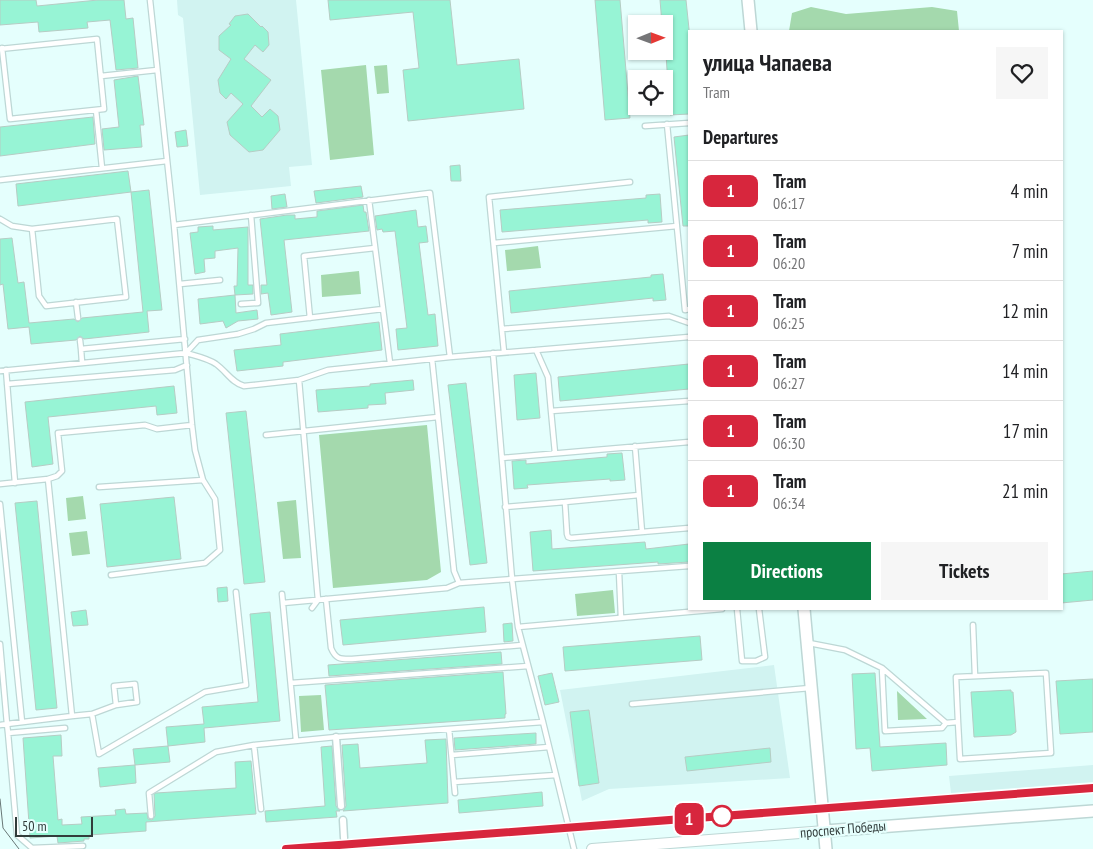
<!DOCTYPE html>
<html lang="en">
<head>
<meta charset="utf-8">
<style>
	:root { --surface:#fff; --page:#f6f6f6; --text:#202124; --muted:#757577; --line:#e0e0e0; --accent:#0b8043 }
	body { margin:0; font-family:"PT Sans Narrow",sans-serif; background:var(--page); color:var(--text); height:100vh; display:flex; flex-direction:column; font-size:19px; white-space:nowrap }
	* { box-sizing:border-box; margin:0 }
	p { font-size:16px; color:var(--muted) }
	.icon { flex:none; width:28px; height:28px; fill:none; stroke:currentColor; stroke-width:2; stroke-linecap:round; stroke-linejoin:round }
	.map { position:relative; flex:1; overflow:hidden }
	.drawer { position:absolute; left:688px; top:30px; width:375px; height:580px; display:flex; flex-direction:column; background:var(--surface); border-radius:0px; box-shadow:0 1px 4px #0004 }
	.drawer>* { flex:none }
	.badge { padding:0 10px; border-radius:8px; font-size:18px; line-height:32px }
	.needle { width:32px; rotate:89deg }
	.controls { position:absolute; left:628px; top:15px; display:grid; gap:10px }
	.controls a { display:grid; place-items:center; width:45px; height:45px; border-radius:0px; background:var(--surface); box-shadow:0 1px 4px #0004; font-size:25px }
	.scale { position:absolute; left:15px; bottom:12px; width:78px; box-sizing:border-box; padding-left:5px; border:2px solid #323c3b; border-top:0; font-size:14px; line-height:18px; white-space:nowrap; color:#323c3b; -webkit-text-stroke:4px #e5fffd; paint-order:stroke }
	.map>.badge { position:absolute; translate:-50% -50%; box-shadow:0 0 0 2px #fff }
	h2 { padding:0 15px; font-size:19px; line-height:45px }
	.round { display:grid; place-items:center; flex:none; width:52px; height:52px; border-radius:0px; background:var(--page) }
	.headline { display:flex; align-items:center; justify-content:space-between; height:85px; padding:0 15px }
	h1 { font-size:24px; font-weight:600; line-height:38px }
	.primary-button { display:flex; gap:10px; margin-top:auto; padding:10px 15px }
	.primary-button a { flex:1; height:58px; border-radius:0px; background:var(--accent); color:#fff; font-size:20px; font-weight:600; line-height:58px; text-align:center }
	.primary-button a+a { background:var(--page); color:var(--text) }
	ul { padding:0; list-style:none }
	li { display:flex; align-items:center; gap:15px; height:60px; padding:0 15px; border-top:1px solid var(--line) }
	li div { flex:1 }
	li b { display:block; font-size:19px }
	li em { font-style:normal }
	li .badge { min-width:55px; font-weight:700; text-align:center }
	.map>svg:first-child { display:block }
</style>
</head>
<body>
<div class="map">
<svg width="1093" height="849" viewBox="0 0 1093 849">
	<rect width="100%" height="100%" fill="#e5fffd"/>
	<!-- built -->
	<path fill="#d1f3f1" d="M177 0H296L312 165 289 167 291 186 200 195 183 18 178 15Z
		M774 665 790 778 609 789 582 801 560 690Z
		M1093 765V782L951 793 949 776Z"/>
	<!-- green -->
	<path fill="#a4d9ad" d="M811 7 846 14 932 7 957 11 959 31H789L792 13Z
		M366 65 374 155 330 160 321 70Z
		M387 65 389 93 377 94 374 66Z
		M538 246 541 268 507 271 505 250Z
		M359 271 361 294 322 297 321 275Z
		M427 425 441 572 427 580 333 588 319 435Z
		M83 496 86 519 68 521 66 498Z
		M296 500 301 558 283 559 277 502Z
		M87 531 90 554 72 556 69 533Z
		M613 590 615 613 577 616 575 594Z
		M897 691 927 719 898 720Z
		M321 695 324 730 301 732 299 696Z"/>
	<!-- building -->
	<path fill="#97f4d5" stroke="#b6ccc4" d="M0 0H36L37 6 98 0H124L126 19 133 18 138 68 116 70 110 20 87 22 88 28 39 32 38 22 0 25Z
		M328 0H450L457 65 519 59 524 109 408 121 403 70 419 68 413 12 330 20Z
		M595 0H620L630 118 605 120Z
		M660 0H686L689 29V114L670 115 664 24H662Z
		M248 14 261 27 262 26 268 32 269 45 263 52 255 45 244 59 271 80 251 106 262 117 270 109 278 116 280 130 263 150 249 152 230 135 227 122 243 104 231 93 226 99 220 93 218 80 231 59 219 50V36L231 25 229 24 235 16Z
		M138 76 144 125H140L142 147 104 150 102 129 119 127 114 80Z
		M93 117 95 144 0 156V127Z
		M186 130 188 146 177 147 175 132Z
		M689 135V226H683L674 137Z
		M460 165 461 181H451L450 166Z
		M128 171 131 192 18 206 16 184Z
		M361 186 363 197 316 203 314 191Z
		M149 190 162 310 147 311 149 332 84 339 80 336 76 340 31 344 29 327 8 329 3 284 0 285V239L12 238 18 283 24 282 29 323 74 319 78 322 82 318 143 312 131 192Z
		M285 194 287 207 272 209 271 196Z
		M660 194 662 222 648 223V220L502 232 500 210 646 198V195Z
		M363 205 364 212H366L369 231 284 240 292 312 271 315 268 293 261 294V285H267L260 219 287 215H295V219L317 217V211Z
		M416 210 418 227 426 226 428 242 419 243 428 315 435 314 438 346 398 350 396 329 407 328 395 231 383 232 382 229 377 230 375 216Z
		M213 226V230L248 227V285H253V294L235 295 234 286H237L238 248 215 251V258L204 259 205 272 195 274 190 233 198 232V227Z
		M663 274 666 300 653 301V298L511 313 509 291 651 277V275Z
		M235 295 236 313 257 310 258 319 238 321 226 328 223 321 200 324 198 299Z
		M379 322 382 350 283 362V366L237 371 234 350 281 345 280 334Z
		M689 364V389L560 401 558 377Z
		M536 373 540 418 517 420 514 375Z
		M413 380 414 390 385 393 386 404 368 405V408L318 412 316 390 370 386V384Z
		M466 383 487 563 470 565 448 385Z
		M174 386 177 413 157 415 156 406 48 417 53 464 32 467 25 402Z
		M246 411 265 582 244 584 226 413Z
		M622 453 625 480 610 481V479L527 485 528 488 514 489 512 461 526 460V464L607 457V454Z
		M174 497 181 559 107 567 100 504Z
		M37 501 57 708 36 710 15 503Z
		M551 530 552 549 645 542 646 549 689 544V562L658 564V562L533 571 530 532Z
		M1093 571V600L1061 603V574Z
		M227 587 228 601 218 602 217 588Z
		M484 607 486 632 343 645 340 620Z
		M86 610 88 625 73 626 71 612Z
		M270 612 280 721 204 728 205 742 168 746 166 727 204 724 202 707 258 702 250 614Z
		M512 623 513 641 504 642 503 624Z
		M700 636 702 660 565 671 563 647Z
		M501 652 502 664 329 676 328 665Z
		M503 672 506 714H505V718L329 730 325 685Z
		M552 673 559 702 545 705 538 676Z
		M875 673 880 747 946 743 947 765 872 771 870 748 856 749 852 674Z
		M1093 679V732L1060 734 1056 681Z
		M1011 690V692H1013L1016 732 1011 735 974 737 971 692Z
		M589 710 599 783 579 786 570 712Z
		M536 733V744L455 750 454 738Z
		M61 735 62 756H53L58 820 62 819V825L82 824 81 817 116 815 115 810 125 809 126 814 147 813 148 819 152 820 155 816 154 794 156 793 236 788 235 762 251 761 256 814 146 822V831L89 835V839H84V841L58 843 57 836 30 838 23 738Z
		M446 739 448 803 343 811 346 806 342 745 358 744 360 768 427 763 425 740Z
		M168 746 170 762 135 765 133 749Z
		M332 746 336 806 340 811H336L337 817 266 822 265 811 325 806 321 747Z
		M770 748 771 762 687 771 685 757Z
		M135 765 136 783 100 787 98 768Z
		M542 792 543 806 459 813 458 800Z"/>
	<g fill="none" stroke-linecap="round" stroke-linejoin="round">
		<!-- service casing -->
		<g stroke="#bdd7d5" stroke-width="7">
			<path id="service" d="M0 49 97 39 104 109 10 119 2 48
				M101 76 157 70
				M96 110 102 168
				M667 124 685 310 689 309
				M645 126 689 123
				M0 180 167 161
				M369 200 390 363
				M0 219 12 226 32 229
				M117 219 126 297 46 306 39 296 32 229Z
				M174 225 430 193 450 357
				M494 243 677 226
				M180 284 220 280
				M76 302 78 318
				M241 304 258 303 251 215
				M310 318 304 256 375 248
				M502 329 669 316 689 323
				M80 340 81 349
				M536 350 689 337
				M504 352 489 197 630 182
				M186 353 198 340 238 334 254 329 266 323 383 309
				M493 353 512 579 689 566
				M82 363 81 349 185 339
				M6 370 15 483
				M0 371 186 353C196 356 207 358 216 364 226 371 232 383 244 386L299 380 328 370 450 357 536 350 548 377 551 411 689 401
				M299 380 318 600 312 608
				M7 384 175 370 187 365
				M551 411 555 453
				M266 435 438 417
				M635 446 642 532
				M502 458 689 442
				M48 479 57 476 62 471 58 433 145 425 157 429 192 425
				M0 484 48 479 72 716 92 714 99 754 205 692 246 685 236 592
				M99 487 203 480
				M565 502 639 495
				M0 504 22 722
				M505 507 565 502 567 534 568 537 571 538 689 528
				M619 572 621 618
				M111 575 205 563 220 550 215 499 203 480 195 450 192 425 174 225 150 0
				M282 594 296 740
				M326 599 331 648C336 660 341 659 352 659L522 645
				M283 603 447 588 459 583
				M737 609 742 661H756L765 657 759 609
				M973 625 975 676
				M518 627 722 609
				M809 643 845 650 882 668 946 723 958 722 956 677 1046 673 1051 753 960 759 958 722
				M0 644 7 724 72 716
				M882 668 885 731 942 728 946 723
				M291 683 528 666
				M632 704 810 688
				M92 714 116 705 137 702 135 684 114 686 116 705
				M543 722 574 849
				M0 725 7 724 8 733 65 728
				M449 729 455 793
				M8 733 17 835 32 848 83 846
				M452 755 549 747
				M454 782 556 775
				M261 809 254 745 336 737 543 722 518 627 512 579 459 583 454 571 432 359
				M151 816 149 793 216 752 254 745"/>
		</g>
		<!-- pedestrian casing -->
		<g stroke="#bdd7d5" stroke-width="9">
			<path id="pedestrian" d="M336 737 341 806
				M343 820 344 838"/>
		</g>
		<!-- tertiary casing -->
		<g stroke="#bdd7d5" stroke-width="12">
			<path id="tertiary" d="M592 849 825 831"/>
		</g>
		<!-- secondary casing -->
		<g stroke="#bdd7d5" stroke-width="14">
			<path id="secondary" d="M748 0 751 31
				M804 609 826 849
				M825 831 1093 811"/>
		</g>
		<!-- service -->
		<use href="#service" stroke="#fff" stroke-width="4.5"/>
		<!-- pedestrian -->
		<use href="#pedestrian" stroke="#fff" stroke-width="6"/>
		<!-- tertiary -->
		<use href="#tertiary" stroke="#fff" stroke-width="10"/>
		<!-- secondary -->
		<use href="#secondary" stroke="#fff" stroke-width="11"/>
		<!-- tram -->
		<path stroke="#687776" stroke-width="1" d="M0 799 3 828 19 849
			M286 849 1093 788"/>
	</g>
	<g fill="none" stroke-linecap="round" stroke-linejoin="round">
		<!-- line casing -->
		<g stroke="#fff" stroke-width="11">
			<path id="line" d="M286 849 1093 788"/>
		</g>
		<!-- line -->
		<use href="#line" stroke="#d7263d" stroke-width="8"/>
	</g>
	<!-- markers -->
	<circle fill="#fff" stroke="#d7263d" stroke-width="2.5" cx="722" cy="816" r="10"/>
	<g text-anchor="middle" dominant-baseline="central" stroke-width="4.5" stroke-linejoin="round" paint-order="stroke">
		<!-- street labels -->
		<g font-size="14" fill="#323c3b" stroke="#e5fffd">
			<text transform="translate(843 829) rotate(-5)">проспект Победы</text>
		</g>
	</g>
</svg>
<div class="controls">
<a><svg class="needle" viewBox="-14 -14 28 28"><path d="M0-13l5 13h-10z" fill="#e53935"/><path d="M0 13l5-13h-10z" fill="#757577"/></svg></a>
<a><svg class="icon" aria-label="locate" viewBox="0 0 24 24"><circle cx="12" cy="12" r="6"/><path d="M12 2v4M12 18v4M2 12h4M18 12h4"/></svg></a>
</div>
<div class="scale">50 m</div>
<b class="badge" style="left:689px;top:819px;background:#d7263d;color:#fff">1</b>
<section class="drawer">
<div class="headline"><div><h1>улица Чапаева</h1><p>Tram</p></div><a class="round"><svg class="icon" aria-label="heart" viewBox="0 0 24 24"><path d="M12 20l-8-8c-3-5 5-10 8-4 3-6 11-1 8 4z"/></svg></a></div>
<h2>Departures</h2>
<ul>
<li><span class="badge" style="background:#d7263d;color:#fff">1</span><div><b>Tram</b><p>06:17</p></div><em>4 min</em></li>
<li><span class="badge" style="background:#d7263d;color:#fff">1</span><div><b>Tram</b><p>06:20</p></div><em>7 min</em></li>
<li><span class="badge" style="background:#d7263d;color:#fff">1</span><div><b>Tram</b><p>06:25</p></div><em>12 min</em></li>
<li><span class="badge" style="background:#d7263d;color:#fff">1</span><div><b>Tram</b><p>06:27</p></div><em>14 min</em></li>
<li><span class="badge" style="background:#d7263d;color:#fff">1</span><div><b>Tram</b><p>06:30</p></div><em>17 min</em></li>
<li><span class="badge" style="background:#d7263d;color:#fff">1</span><div><b>Tram</b><p>06:34</p></div><em>21 min</em></li>
</ul>
<div class="primary-button"><a>Directions</a><a>Tickets</a></div>
</section>
</div>
</body>
</html>
